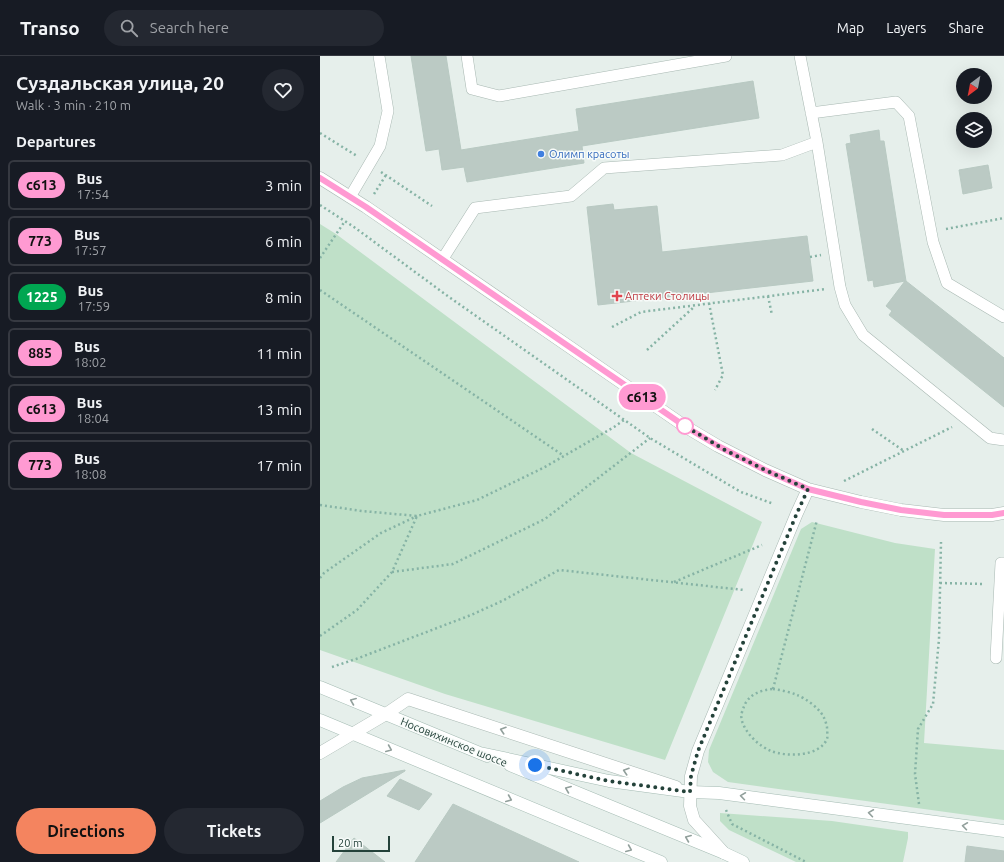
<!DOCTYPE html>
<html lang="en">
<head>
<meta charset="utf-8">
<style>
	:root { --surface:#171b24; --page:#242831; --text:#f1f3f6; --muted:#9ea1a6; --line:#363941; --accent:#f4845f }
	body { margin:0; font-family:Ubuntu,sans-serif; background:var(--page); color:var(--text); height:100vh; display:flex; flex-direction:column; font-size:15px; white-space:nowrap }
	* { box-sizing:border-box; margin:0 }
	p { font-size:13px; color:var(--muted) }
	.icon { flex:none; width:22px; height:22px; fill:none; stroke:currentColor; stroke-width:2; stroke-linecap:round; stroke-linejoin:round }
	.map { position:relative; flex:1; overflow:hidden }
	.sheet { display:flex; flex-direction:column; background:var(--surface); width:320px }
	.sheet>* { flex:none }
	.badge { padding:0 8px; border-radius:13px; font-size:14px; line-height:26px }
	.needle { width:26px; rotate:212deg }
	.tools { position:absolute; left:636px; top:12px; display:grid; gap:8px }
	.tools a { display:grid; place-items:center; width:36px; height:36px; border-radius:50%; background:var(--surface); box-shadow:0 4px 16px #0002; font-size:20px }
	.scale { position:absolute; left:12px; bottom:10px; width:58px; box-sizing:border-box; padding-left:4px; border:2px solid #24423a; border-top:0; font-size:11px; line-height:14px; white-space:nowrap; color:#24423a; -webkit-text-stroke:3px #f7fbf9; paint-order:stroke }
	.you { position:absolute; width:20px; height:20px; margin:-10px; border:3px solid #fff; border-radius:50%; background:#1a73e8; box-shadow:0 0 0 6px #1a73e833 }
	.map>.badge { position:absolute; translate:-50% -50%; box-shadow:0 0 0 2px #fff }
	h2 { padding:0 16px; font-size:15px; line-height:36px }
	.round { display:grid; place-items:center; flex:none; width:42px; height:42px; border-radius:21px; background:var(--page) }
	.head { display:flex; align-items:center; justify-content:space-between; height:68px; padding:0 16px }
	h1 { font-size:19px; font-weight:700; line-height:30px }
	.primary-button { display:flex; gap:8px; margin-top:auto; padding:8px 16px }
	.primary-button a { flex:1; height:46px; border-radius:24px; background:var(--accent); color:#111; font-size:16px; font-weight:700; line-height:46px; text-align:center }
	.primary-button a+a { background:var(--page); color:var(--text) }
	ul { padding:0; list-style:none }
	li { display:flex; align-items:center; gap:12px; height:50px; margin:0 8px 6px; padding:0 8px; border:2px solid var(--line); border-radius:6px }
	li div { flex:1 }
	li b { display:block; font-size:15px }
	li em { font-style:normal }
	li .badge { min-width:44px; font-weight:700; text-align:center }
	header { display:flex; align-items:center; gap:24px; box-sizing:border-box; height:56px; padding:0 20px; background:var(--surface); border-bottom:1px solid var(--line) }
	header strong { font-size:19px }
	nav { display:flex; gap:22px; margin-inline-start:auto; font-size:14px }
	.search { width:280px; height:36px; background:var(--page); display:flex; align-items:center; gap:10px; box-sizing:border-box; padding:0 14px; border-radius:22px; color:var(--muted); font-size:15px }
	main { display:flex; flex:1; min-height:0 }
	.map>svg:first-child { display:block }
</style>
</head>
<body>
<header>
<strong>Transo</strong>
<div class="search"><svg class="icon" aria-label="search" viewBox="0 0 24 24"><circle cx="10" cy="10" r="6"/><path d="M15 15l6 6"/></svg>Search here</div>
<nav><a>Map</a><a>Layers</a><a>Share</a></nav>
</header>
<main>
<section class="sheet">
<div class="head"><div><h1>Суздальская улица, 20</h1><p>Walk · 3 min · 210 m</p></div><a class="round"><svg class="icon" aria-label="heart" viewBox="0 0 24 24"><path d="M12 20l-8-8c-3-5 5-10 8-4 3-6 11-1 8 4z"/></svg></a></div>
<h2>Departures</h2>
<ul>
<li><span class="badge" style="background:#ff9ad2;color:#111">с613</span><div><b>Bus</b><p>17:54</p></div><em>3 min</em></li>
<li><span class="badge" style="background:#ff9ad2;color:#111">773</span><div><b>Bus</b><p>17:57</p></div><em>6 min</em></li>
<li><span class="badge" style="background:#00a651;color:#fff">1225</span><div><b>Bus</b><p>17:59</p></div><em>8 min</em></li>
<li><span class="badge" style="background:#ff9ad2;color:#111">885</span><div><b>Bus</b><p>18:02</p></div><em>11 min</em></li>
<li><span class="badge" style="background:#ff9ad2;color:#111">с613</span><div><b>Bus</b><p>18:04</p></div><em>13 min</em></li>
<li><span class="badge" style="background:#ff9ad2;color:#111">773</span><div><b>Bus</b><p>18:08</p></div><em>17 min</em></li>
</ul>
<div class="primary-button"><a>Directions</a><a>Tickets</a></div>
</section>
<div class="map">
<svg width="684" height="806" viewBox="0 0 684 806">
	<rect width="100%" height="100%" fill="#e6efeb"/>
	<!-- green -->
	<path fill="#bfe0c8" d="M0 168 16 178 311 397 442 466 345 704 125 638 0 594Z
		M492 466 575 487 615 493 604 687 684 694V764L408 726 393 716 388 706 389 694 481 473Z
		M400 757 512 765 588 776V782L583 806H476L409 774 400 765Z"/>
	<!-- building -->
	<path fill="#bbcac4" stroke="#b8c9c2" d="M91 0H126L141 94 259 75 256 53 433 25 439 62 262 90 264 107 147 126 144 111 122 114 119 93 106 95Z
		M559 74 560 85H564L586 225 684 302V351L569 259 572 255 566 250 585 225 554 231 553 224 548 225 526 88 531 87 530 79Z
		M668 109 672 132 643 138 639 114Z
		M293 148 294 154 337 150 342 196 487 180 493 225 278 249 267 151Z
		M85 714V715L0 767V745L23 731 42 722Z
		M80 723 112 738 99 754 67 740Z
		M133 748 259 806H95Z
		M34 782 65 806H16Z
		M647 790 684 795V806H645Z"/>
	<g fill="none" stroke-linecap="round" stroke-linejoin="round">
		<!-- service casing -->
		<g stroke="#a8b8b2" stroke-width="12">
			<path id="service" d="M147 0 152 33 179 40 406 0
				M480 0 497 86 520 231 525 249 543 279 670 382 684 384
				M491 57 576 46 589 60 613 186 627 227 684 261
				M30 141 60 90 68 55 59 0
				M122 204 155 152 251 140 284 112 462 99 497 86
				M676 602 681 507H684"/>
		</g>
		<!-- tertiary casing -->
		<g stroke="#a8b8b2" stroke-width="13">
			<path id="tertiary" d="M0 122 46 151 366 371 398 390 445 414 488 433 541 446 581 454 624 459H672L684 457
				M0 697 66 658 88 643 356 731
				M404 797 374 764 370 750 371 720 378 695 477 457 488 433"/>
		</g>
		<!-- secondary casing -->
		<g stroke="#a4bbb3" stroke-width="13">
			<path id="secondary" d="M0 631 167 700
				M0 664 341 806
				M160 697 289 725 370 736 399 737 684 775
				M190 709 404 797 423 806"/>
		</g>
		<!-- path -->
		<path stroke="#86b3a5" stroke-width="2.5" stroke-dasharray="2 3" stroke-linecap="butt" d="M0 77 37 100
			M61 116 112 150
			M54 138 66 119
			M0 149 34 171 129 241 330 382 387 416 421 436 454 448
			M626 173 684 162
			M490 201 501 199
			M0 202 25 165
			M0 234 244 400
			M448 240 452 259
			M389 247 403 319 395 334
			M292 271 321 256 506 233
			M327 294 375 250
			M552 373 584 395
			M524 425 632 371
			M0 449 42 455 97 460 157 444 223 412 294 371 304 364
			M72 516 133 508 225 463 330 382
			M0 522 4 517 61 477 97 460
			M354 526 442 489
			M620 527 665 528
			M0 580 37 554 72 516 97 460
			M12 611 36 603 151 559 182 545 239 514 424 534
			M453 633C461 634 470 636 477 639 485 642 499 652 503 660 505 663 506 667 507 671 507 675 508 680 507 683 499 701 467 701 451 695 439 690 426 678 422 665 420 659 423 653 425 648 431 637 442 634 453 633Z
			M453 633 497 464
			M599 748 595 718 598 673 613 648 619 583 621 486
			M406 754 412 768 486 806"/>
		<!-- service -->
		<use href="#service" stroke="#fff" stroke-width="11"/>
		<!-- tertiary -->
		<use href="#tertiary" stroke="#fff" stroke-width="12"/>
		<!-- secondary -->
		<use href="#secondary" stroke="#fff" stroke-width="12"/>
	</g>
	<!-- one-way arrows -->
	<defs><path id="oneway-chevron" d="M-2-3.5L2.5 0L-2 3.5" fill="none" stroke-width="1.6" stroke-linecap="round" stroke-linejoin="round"/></defs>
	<g stroke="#92a09c">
		<use href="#oneway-chevron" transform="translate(33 645) rotate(-158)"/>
		<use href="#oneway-chevron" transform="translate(183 674) rotate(-162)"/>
		<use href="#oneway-chevron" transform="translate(69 693) rotate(23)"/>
		<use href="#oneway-chevron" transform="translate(306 715) rotate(-162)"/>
		<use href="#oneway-chevron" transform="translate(248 733) rotate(-158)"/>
		<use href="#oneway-chevron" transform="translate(423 740) rotate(-172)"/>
		<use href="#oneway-chevron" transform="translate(189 743) rotate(23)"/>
		<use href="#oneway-chevron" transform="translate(551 757) rotate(-172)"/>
		<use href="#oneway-chevron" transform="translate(645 770) rotate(-172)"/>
		<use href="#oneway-chevron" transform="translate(368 782) rotate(-158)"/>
		<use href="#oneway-chevron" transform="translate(309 793) rotate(23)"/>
	</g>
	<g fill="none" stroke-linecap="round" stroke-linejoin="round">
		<!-- line casing -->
		<g stroke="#fff" stroke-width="9">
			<path id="line" d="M0 122 46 151 366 371 398 390 445 414 488 433 541 446 581 454 624 459H672L684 457"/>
		</g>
		<!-- line -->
		<use href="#line" stroke="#ff9ad2" stroke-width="6"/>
		<!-- walk -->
		<path stroke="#24423a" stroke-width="4" stroke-dasharray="0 7.2" d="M215 709 289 725 370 736 371 720 378 695 477 457 488 433 445 414 405 394 365 370"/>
	</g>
	<!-- markers -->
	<circle fill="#3f7fe0" stroke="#f7fbf9" stroke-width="1.5" cx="221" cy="98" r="4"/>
	<path fill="#e0444e" stroke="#f7fbf9" stroke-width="1.5" d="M295 234h4v4h4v4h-4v4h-4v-4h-4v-4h4z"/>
	<circle fill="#fff" stroke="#ff9ad2" stroke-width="2" cx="365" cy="370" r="8"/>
	<g text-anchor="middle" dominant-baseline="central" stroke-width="3" stroke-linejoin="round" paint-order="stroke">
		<!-- shop labels -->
		<g font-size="11" fill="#366cbe" stroke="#f7fbf9" text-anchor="start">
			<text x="229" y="98">Олимп красоты</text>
		</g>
		<!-- health labels -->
		<g font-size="11" fill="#be3a42" stroke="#f7fbf9" text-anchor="start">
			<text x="305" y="240">Аптеки Столицы</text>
		</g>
		<!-- street labels -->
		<g font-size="11" fill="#24423a" stroke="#f7fbf9">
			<text transform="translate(134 686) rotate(22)">Носовихинское шоссе</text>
		</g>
	</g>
</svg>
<div class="tools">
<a><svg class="needle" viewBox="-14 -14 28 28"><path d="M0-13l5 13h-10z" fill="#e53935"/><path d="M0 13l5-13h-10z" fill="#9ea1a6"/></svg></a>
<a><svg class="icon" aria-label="layers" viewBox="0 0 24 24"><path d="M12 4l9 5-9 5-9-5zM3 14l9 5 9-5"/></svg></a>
</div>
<div class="scale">20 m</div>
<div class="you" style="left:215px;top:709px"></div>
<b class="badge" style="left:322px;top:341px;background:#ff9ad2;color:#111">с613</b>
</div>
</main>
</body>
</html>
